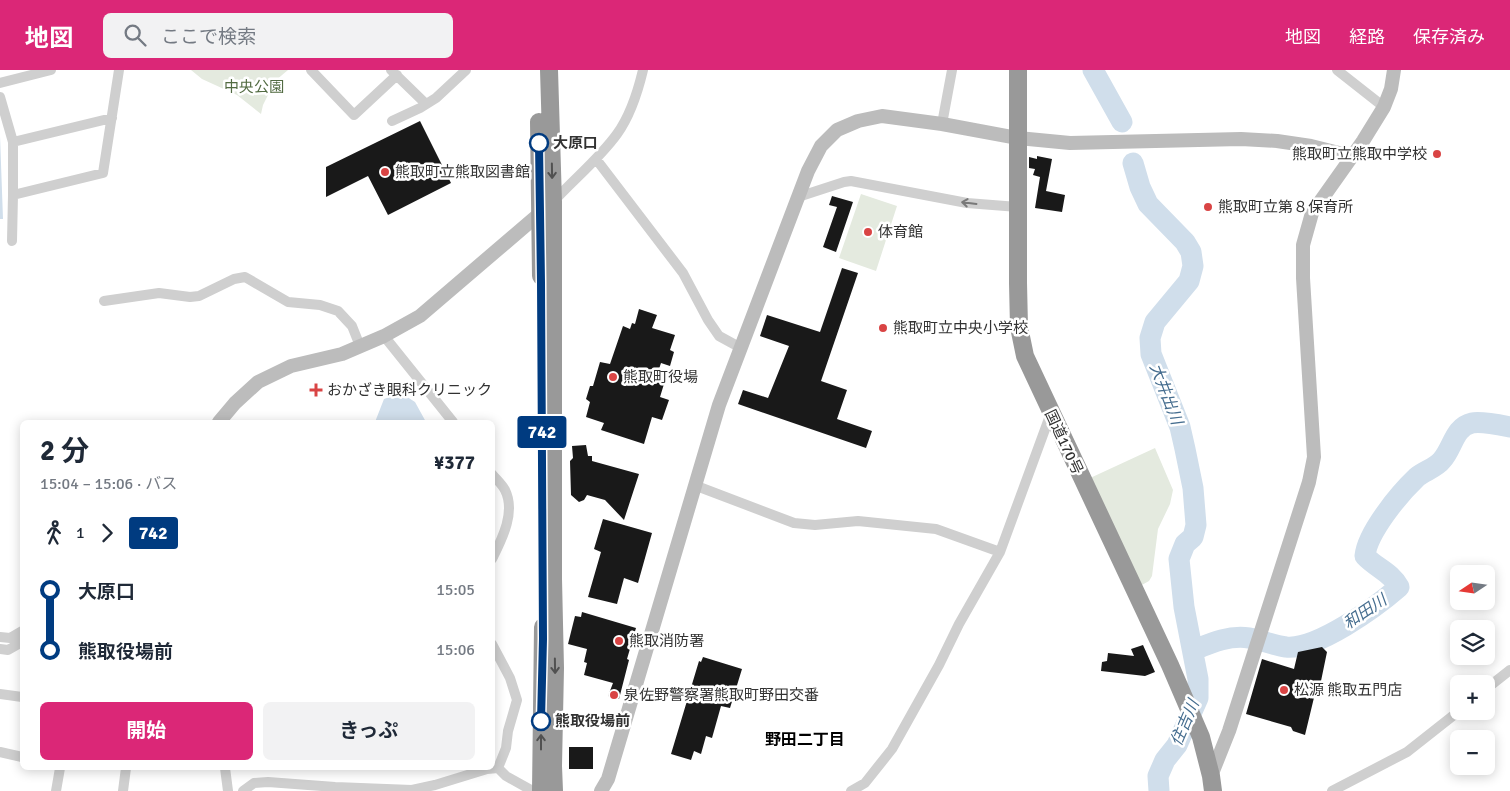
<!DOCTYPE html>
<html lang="ja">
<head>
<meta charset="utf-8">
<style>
	:root { --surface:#fff; --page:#f2f2f3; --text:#1f2937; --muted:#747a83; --accent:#db2777 }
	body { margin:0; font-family:Signika,"Noto Sans JP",sans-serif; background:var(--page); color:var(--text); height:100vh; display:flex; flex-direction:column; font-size:19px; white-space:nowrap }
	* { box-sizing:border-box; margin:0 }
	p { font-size:16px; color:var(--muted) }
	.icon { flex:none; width:28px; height:28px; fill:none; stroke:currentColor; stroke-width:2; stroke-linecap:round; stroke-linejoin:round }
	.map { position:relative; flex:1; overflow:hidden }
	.sheet { position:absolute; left:20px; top:350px; width:475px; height:350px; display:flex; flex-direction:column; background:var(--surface); border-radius:8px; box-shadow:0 2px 12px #0003 }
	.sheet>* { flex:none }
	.badge { padding:0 10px; border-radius:4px; font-size:18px; line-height:32px }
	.needle { width:32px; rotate:257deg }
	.fabs { position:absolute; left:1450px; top:495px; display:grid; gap:10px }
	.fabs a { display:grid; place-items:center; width:45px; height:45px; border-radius:8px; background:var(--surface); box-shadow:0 2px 12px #0003; font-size:25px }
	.map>.badge { position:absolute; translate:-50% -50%; box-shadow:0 0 0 2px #fff }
	.legs { display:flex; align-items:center; gap:8px; height:55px; padding:0 20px; font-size:16px }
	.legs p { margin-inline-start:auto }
	.overview { display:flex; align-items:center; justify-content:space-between; height:85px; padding:0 20px }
	h1 { font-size:28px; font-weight:700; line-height:38px }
	.cta { display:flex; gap:10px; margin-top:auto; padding:10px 20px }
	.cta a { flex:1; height:58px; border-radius:8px; background:var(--accent); color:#fff; font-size:20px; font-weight:700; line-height:58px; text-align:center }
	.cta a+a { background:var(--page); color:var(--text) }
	ul { padding:0 20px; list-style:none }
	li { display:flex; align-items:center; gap:18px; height:60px; font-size:19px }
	li i { display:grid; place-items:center; width:8px; height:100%; margin:0 6px; background:currentColor }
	li i::after { content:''; width:12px; height:12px; margin:-6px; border:4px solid; border-radius:50%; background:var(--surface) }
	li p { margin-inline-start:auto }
	li:first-child i { background:linear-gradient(#0000 50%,currentColor 0) }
	li:last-child i { background:linear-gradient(currentColor 50%,#0000 0) }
	header { display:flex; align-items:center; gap:30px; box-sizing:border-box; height:70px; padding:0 25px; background:var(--accent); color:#fff }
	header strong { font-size:24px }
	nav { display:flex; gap:28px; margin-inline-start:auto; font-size:18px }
	.search { width:350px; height:45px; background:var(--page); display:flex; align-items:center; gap:12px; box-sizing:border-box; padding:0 18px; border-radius:8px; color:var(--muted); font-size:19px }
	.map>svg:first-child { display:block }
</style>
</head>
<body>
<header>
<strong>地図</strong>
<div class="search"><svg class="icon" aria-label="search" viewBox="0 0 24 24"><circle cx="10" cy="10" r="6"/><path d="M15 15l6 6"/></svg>ここで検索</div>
<nav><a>地図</a><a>経路</a><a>保存済み</a></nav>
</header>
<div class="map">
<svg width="1510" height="721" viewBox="0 0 1510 721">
	<rect width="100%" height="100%" fill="#fff"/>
	<!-- green -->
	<path fill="#e4eadf" d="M191 0H288L275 11 263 35 261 44 237 25 202 9Z
		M861 124 897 136 876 201 839 188Z
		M1155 378 1173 420 1170 434 1158 459 1152 506 1149 511 1140 516 1088 409Z"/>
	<!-- water -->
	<path fill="#d0deeb" d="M0 66 3 149H0Z
		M401 323 415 332 426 352H375L384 329Z"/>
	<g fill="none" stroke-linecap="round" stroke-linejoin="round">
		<!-- river -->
		<path stroke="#d0deeb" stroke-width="21" d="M1093 0 1122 52
			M1133 93 1140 117 1148 134 1185 172 1191 182 1193 196 1189 211 1155 252 1150 268 1151 284 1180 357 1185 379 1193 418 1196 455 1193 467 1185 474 1179 489 1184 537 1198 609V628L1177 675 1165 690 1158 706 1159 721
			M1194 580C1211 573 1229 565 1249 568 1261 570 1273 575 1286 577 1317 580 1376 537 1399 517 1391 502 1376 498 1365 486 1367 463 1399 424 1417 407 1424 401 1436 398 1442 390 1453 378 1454 357 1472 353 1481 351 1500 355 1510 357"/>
	</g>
	<!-- building -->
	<path fill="#191919" d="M420 51 451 113 388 145 368 106 326 127V97Z
		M1037 86 1052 89 1046 121 1065 125 1062 142 1035 138 1040 107 1033 105 1035 99 1029 98V87L1037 89Z
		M832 126 853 132 836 182 823 177 837 137 829 135Z
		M842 198 858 203 821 311 847 320 837 349 872 361 866 378 738 334 743 320 768 328 789 276 760 266 767 245 820 262Z
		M639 239 657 245 652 258 675 265 670 280 674 282 670 296 661 293 655 311 664 314 660 327 669 330 662 350 652 347 644 374 601 360 604 353 586 347 590 332 586 329 590 316H593L600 292 610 294 623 256 630 259 632 253 635 254Z
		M586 375 588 386H592V391L639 404 624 450 605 430 587 425 584 430 579 432 571 425 570 391 573 388 572 376Z
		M603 449 652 463 638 513 624 508 617 534 588 527 601 482 594 479Z
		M582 542 636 558 627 589 629 590 619 629 608 626 613 613 584 605 587 593 584 592 587 579 568 574 575 546 581 547Z
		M1143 575 1155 602 1145 606 1101 601 1102 592 1107 591 1108 583 1134 586 1131 579Z
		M1322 577 1327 582 1321 611H1318L1305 665 1293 661 1291 657 1246 644 1262 589 1294 599 1298 582Z
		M703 587 742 599 730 638 721 636 712 668 706 666 701 684 694 681 691 690 671 684 699 591 701 592Z
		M569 677H593V699H569Z"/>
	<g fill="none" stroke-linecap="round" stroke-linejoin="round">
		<!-- street -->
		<path stroke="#cfcfcf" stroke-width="10" d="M311 0 354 45 397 5
			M391 0 426 34
			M1337 0 1384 37
			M0 13 51 0
			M0 27 13 72V125L103 103 119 0
			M392 51 420 38 436 28 466 0
			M942 54 952 0
			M13 72 112 48
			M596 89 683 203 708 250 719 266 741 278
			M798 127 844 112 851 111 967 133 1018 137
			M553 132C574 109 599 89 617 64 630 46 638 21 643 0
			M12 171 13 125
			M104 231 159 223 190 227 199 226 234 209 245 207 288 232 320 235 338 241 352 256 360 276
			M384 266 453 352
			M492 404C496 409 502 414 505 420 516 442 502 469 492 489
			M694 415 794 453 815 455 858 451 936 459 1000 482
			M0 567 10 568 22 561
			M492 574 510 608 517 630 508 661 506 678 498 698
			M0 579 8 580 22 572
			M1486 619 1510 600
			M0 624 22 627
			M0 682 22 687
			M225 698 228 721
			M498 698 506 706 533 721
			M56 721 60 698
			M123 721 126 698
			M243 721 254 713 268 712 335 717 412 720 435 715 487 699 498 698
			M851 721 865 713 892 679 939 595 959 554 1000 482 1051 343
			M1332 721 1407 682 1459 641"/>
		<!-- secondary -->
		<path stroke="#bcbcbc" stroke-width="14" d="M219 352 235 333 258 312 291 296 342 284 384 266 420 246 545 139
			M1211 706 1229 661 1309 412 1314 387 1303 208V175L1312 143 1363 71 1384 37 1391 19 1394 0
			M601 721 608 709 719 335 808 101 821 76 837 60 858 51 882 46 942 54 1018 68 1070 73 1241 69 1277 71 1311 76 1351 86"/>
		<!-- highway -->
		<path stroke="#999" stroke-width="18" d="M549 0 553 132V509L555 598 553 696 554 721
			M1018 0V213L1019 257 1025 286 1170 595 1201 667 1211 706 1213 721
			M539 52 541 206
			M541 721 543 557"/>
	</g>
	<!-- one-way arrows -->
	<defs><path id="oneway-shaft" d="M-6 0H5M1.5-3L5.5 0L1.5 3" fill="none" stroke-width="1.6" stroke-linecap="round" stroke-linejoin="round" transform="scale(1.25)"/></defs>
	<g stroke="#515151">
		<use href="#oneway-shaft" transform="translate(552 101) rotate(89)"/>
		<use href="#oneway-shaft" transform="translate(555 596) rotate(89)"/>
		<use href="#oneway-shaft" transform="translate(541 672) rotate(-90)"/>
	</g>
	<use stroke="#797979" href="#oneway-shaft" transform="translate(969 133) rotate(-173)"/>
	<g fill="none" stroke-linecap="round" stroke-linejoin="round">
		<!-- line-1 casing -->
		<g stroke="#fff" stroke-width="11">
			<path id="line-1" d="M539 73 541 212 543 569 541 651"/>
		</g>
		<!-- line-1 -->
		<use href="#line-1" stroke="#003b80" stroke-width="8"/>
	</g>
	<!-- markers -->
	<g fill="#fff" stroke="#003b80" stroke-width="2.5">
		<circle cx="539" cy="73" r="9"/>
		<circle cx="541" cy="651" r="9"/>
	</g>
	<g fill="#d94444" stroke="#fff" stroke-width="2">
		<circle cx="1437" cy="84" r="5"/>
		<circle cx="385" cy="102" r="5"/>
		<circle cx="1208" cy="137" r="5"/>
		<circle cx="868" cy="162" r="5"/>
		<circle cx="883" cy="258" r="5"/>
		<circle cx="613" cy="307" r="5"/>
		<path d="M313.5 312.5h5v5h5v5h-5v5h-5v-5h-5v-5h5z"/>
		<circle cx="619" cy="571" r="5"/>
		<circle cx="1284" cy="620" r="5"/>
		<circle cx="614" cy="625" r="5"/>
	</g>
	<g text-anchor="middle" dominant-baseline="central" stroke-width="5" stroke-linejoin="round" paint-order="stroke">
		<!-- park labels -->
		<g font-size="15" fill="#526b42" stroke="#fff">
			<text x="254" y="17">中央公園</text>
		</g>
		<!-- stop labels -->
		<g font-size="15" font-weight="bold" fill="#323232" stroke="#fff" text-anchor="start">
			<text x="553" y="73">大原口</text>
			<text x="555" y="651">熊取役場前</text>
		</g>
		<!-- poi labels -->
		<g font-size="15" fill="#323232" stroke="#fff" text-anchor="start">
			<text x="1427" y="84" text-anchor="end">熊取町立熊取中学校</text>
			<text x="395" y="102">熊取町立熊取図書館</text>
			<text x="1218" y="137">熊取町立第８保育所</text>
			<text x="878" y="162">体育館</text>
			<text x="893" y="258">熊取町立中央小学校</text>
			<text x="623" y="307">熊取町役場</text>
			<text x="327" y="320">おかざき眼科クリニック</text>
			<text x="629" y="571">熊取消防署</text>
			<text x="1294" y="620">松源 熊取五門店</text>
			<text x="624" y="625">泉佐野警察署熊取町野田交番</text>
		</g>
		<!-- street labels -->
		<g font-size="15" fill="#323232" stroke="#fff">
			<text transform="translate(1064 372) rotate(65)">国道170号</text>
		</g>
		<!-- water labels -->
		<g font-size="16" font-style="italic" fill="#456d8f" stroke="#fff">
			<text transform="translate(1166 324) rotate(69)">大井出川</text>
			<text transform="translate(1365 542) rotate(-34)">和田川</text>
			<text transform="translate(1185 653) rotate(-67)">住吉川</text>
		</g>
		<!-- neighbourhood labels -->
		<g font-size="16" font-weight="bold" fill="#000" stroke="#fff">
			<text x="805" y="670">野田二丁目</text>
		</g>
	</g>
</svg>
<div class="fabs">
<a><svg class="needle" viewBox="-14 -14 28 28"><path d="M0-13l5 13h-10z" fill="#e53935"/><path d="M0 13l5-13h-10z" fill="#747a83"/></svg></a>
<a><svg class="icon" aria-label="layers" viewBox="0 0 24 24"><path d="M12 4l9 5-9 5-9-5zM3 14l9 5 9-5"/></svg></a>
<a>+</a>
<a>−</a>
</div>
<b class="badge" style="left:542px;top:362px;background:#003b80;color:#fff">742</b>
<section class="sheet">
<div class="overview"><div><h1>2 分</h1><p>15:04 – 15:06 · バス</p></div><b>¥377</b></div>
<div class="legs"><svg class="icon" aria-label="walk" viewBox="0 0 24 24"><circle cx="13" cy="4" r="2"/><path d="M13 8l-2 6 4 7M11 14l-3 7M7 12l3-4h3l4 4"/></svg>1<svg class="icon" aria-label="forward" viewBox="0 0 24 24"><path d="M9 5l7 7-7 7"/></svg><b class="badge" style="background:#003b80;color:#fff">742</b></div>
<ul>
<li><i style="color:#003b80"></i><b>大原口</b><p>15:05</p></li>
<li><i style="color:#003b80"></i><b>熊取役場前</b><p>15:06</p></li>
</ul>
<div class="cta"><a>開始</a><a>きっぷ</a></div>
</section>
</div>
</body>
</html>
